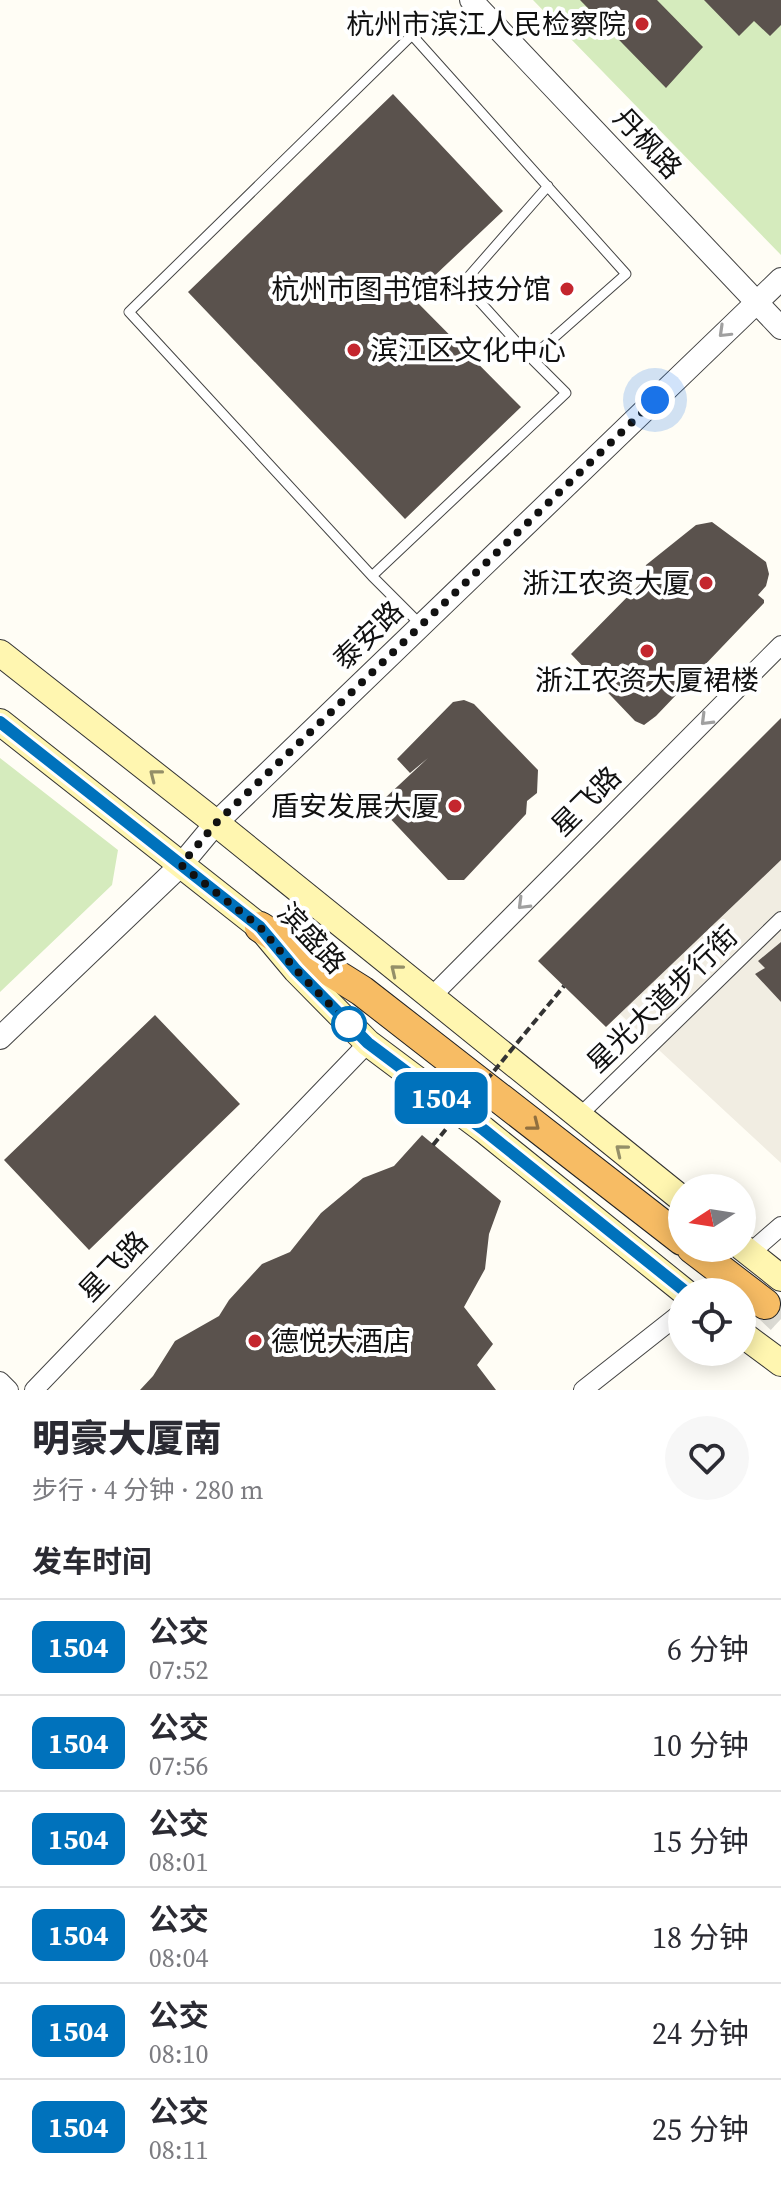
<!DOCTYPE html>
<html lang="zh">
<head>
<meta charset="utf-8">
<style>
	:root { --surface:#fff; --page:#f7f7f7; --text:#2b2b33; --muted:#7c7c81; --line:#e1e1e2 }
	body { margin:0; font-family:"Source Serif 4","Noto Sans SC",serif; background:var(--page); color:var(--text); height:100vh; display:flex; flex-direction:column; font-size:30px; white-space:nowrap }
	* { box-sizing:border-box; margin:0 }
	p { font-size:26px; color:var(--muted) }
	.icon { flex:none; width:44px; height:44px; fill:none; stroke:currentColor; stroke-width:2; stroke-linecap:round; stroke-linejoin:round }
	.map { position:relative; height:1390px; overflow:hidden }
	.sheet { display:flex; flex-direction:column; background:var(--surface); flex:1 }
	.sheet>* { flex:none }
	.badge { padding:0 16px; border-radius:12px; font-size:28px; line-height:52px }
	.needle { width:52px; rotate:258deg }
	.fabs { position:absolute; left:668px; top:1174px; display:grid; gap:16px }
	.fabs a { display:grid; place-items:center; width:88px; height:88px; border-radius:50%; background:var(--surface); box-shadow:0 4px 20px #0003; font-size:40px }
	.you { position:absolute; width:40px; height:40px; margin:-20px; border:6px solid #fff; border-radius:50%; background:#1a73e8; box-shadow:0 0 0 12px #1a73e833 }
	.map>.badge { position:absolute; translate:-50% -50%; box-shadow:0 0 0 4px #fff }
	h2 { padding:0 32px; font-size:30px; line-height:72px }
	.round { display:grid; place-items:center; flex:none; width:84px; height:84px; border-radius:42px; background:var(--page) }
	.summary { display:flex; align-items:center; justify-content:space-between; height:136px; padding:0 32px }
	h1 { font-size:38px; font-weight:800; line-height:60px }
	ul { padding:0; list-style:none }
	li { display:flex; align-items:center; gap:24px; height:96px; padding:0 32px; border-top:2px solid var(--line) }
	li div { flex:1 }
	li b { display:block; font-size:30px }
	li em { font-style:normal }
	li .badge { min-width:88px; font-weight:700; text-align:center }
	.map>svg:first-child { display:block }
</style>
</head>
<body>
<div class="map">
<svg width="781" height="1390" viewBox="0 0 781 1390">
	<rect width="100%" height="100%" fill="#fffdf5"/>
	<!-- green -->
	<path fill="#d5ebbd" d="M533 0H781V255Z
		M0 758 118 850 112 885 0 992Z"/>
	<!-- plaza -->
	<path fill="#f1ede2" d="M781 860V942L759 961 765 968 755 974 781 1002V1163L620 1014Z"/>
	<!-- building -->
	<path fill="#5a524d" d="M580 0H657L703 47 666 88Z
		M704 0H781V25L770 36 754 21 739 36Z
		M393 94 503 211 412 297 521 407 405 519 188 292Z
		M712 522 766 562 769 574 766 586 758 595 764 600V603L656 716 644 725 635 721 571 654 643 581 646 565 696 525Z
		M464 700 474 704 538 770 537 793 527 801 526 814 464 880H448L384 812V799L428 758 410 773 397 759 453 702Z
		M781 718V860L606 1027 538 961Z
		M781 942V1002L755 974 765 968 758 961Z
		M155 1015 240 1104 89 1250 4 1160Z
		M422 1135 501 1201 489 1234 485 1269 464 1307 493 1344 477 1365 496 1390H140L153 1376 175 1341 219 1316 229 1300 262 1264 290 1252 321 1213 363 1178 394 1166Z"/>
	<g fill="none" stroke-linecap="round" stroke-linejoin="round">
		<!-- trunk-tunnel -->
		<path stroke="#dbdad3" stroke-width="30" stroke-dasharray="30 15" stroke-linecap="butt" d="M765 1304 781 1319"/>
		<!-- service casing -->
		<g stroke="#444" stroke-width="11">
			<path id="service" d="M531 358 463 283 548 186
				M372 576 566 393 531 358 626 274 412 35 129 312 372 576 421 625"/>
		</g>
		<!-- pedestrian casing -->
		<g stroke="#444" stroke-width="16">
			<path id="pedestrian" d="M579 1116 781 919"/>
		</g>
		<!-- minor casing -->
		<g stroke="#444" stroke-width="20">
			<path id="minor" d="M430 998 781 645
				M750 1253 781 1226
				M0 1381 9 1390
				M34 1390 368 1043
				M583 1390 682 1312"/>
		</g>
		<!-- tertiary casing -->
		<g stroke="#444" stroke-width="24">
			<path id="tertiary" d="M471 0 781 328
				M0 1038 181 865 216 823 781 279"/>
		</g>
		<!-- secondary casing -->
		<g stroke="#333" stroke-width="28">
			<path id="secondary" d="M0 653 216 823 682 1199
				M0 722 260 927 296 970 368 1043 484 1130 685 1292
				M742 1247 781 1278
				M742 1334 781 1363"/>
		</g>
		<!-- trunk casing -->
		<g stroke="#222" stroke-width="32">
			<path id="trunk" d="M260 927 362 991 682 1240
				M692 1248 765 1304"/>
		</g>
		<!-- service -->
		<use href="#service" stroke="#fff" stroke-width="9"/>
		<!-- pedestrian -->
		<use href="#pedestrian" stroke="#fff" stroke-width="14"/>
		<!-- minor -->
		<use href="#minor" stroke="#fff" stroke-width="18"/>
		<!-- tertiary -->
		<use href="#tertiary" stroke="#fff" stroke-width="22"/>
		<!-- secondary -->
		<use href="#secondary" stroke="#fff6b0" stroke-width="26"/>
		<!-- trunk -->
		<use href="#trunk" stroke="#f7bc64" stroke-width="30"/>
		<!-- path-bridge -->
		<path stroke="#333" stroke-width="4" stroke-dasharray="8 4" stroke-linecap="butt" d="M433 1145 564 986"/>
	</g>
	<!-- one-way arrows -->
	<defs><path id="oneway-chevron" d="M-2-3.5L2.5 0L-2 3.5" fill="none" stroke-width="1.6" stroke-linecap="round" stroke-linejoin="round" transform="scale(2)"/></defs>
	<g stroke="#a0a0a0">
		<use href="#oneway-chevron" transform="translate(724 332) rotate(136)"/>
		<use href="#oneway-chevron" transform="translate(706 720) rotate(135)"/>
		<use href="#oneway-chevron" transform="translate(523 904) rotate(135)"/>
	</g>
	<g stroke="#948f68">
		<use href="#oneway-chevron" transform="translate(155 775) rotate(-142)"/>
		<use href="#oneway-chevron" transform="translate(396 970) rotate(-141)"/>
		<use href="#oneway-chevron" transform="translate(621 1150) rotate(-141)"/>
	</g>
	<use stroke="#906f3f" href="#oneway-chevron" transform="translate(534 1125) rotate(38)"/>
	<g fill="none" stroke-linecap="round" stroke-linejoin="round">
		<!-- line casing -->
		<g stroke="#fff" stroke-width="18">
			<path id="line" d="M0 722 260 927 296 970 368 1043 484 1130 686 1292"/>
		</g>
		<!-- line -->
		<use href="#line" stroke="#0072bc" stroke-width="12"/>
		<!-- walk -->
		<path stroke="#111" stroke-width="8" stroke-dasharray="0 14.4" d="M349 1024 296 970 260 927 181 865 216 823 655 400"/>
	</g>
	<!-- markers -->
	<g fill="#c4262e" stroke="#fff" stroke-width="3">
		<circle cx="642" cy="24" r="8"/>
		<circle cx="567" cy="289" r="8"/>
		<circle cx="354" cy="350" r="8"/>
		<circle cx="706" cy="583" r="8"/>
		<circle cx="647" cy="651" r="8"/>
		<circle cx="455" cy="806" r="8"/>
		<circle cx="255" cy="1341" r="8"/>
	</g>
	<circle fill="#fff" stroke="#0072bc" stroke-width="4" cx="349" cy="1024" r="16"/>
	<g text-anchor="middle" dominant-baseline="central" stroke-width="8" stroke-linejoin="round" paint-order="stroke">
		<!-- poi labels -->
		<g font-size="28" fill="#111" stroke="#fff" text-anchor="end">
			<text x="626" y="24">杭州市滨江人民检察院</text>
			<text x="551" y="289">杭州市图书馆科技分馆</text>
			<text x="370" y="350" text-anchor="start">滨江区文化中心</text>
			<text x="690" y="583">浙江农资大厦</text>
			<text x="647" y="680" text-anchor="middle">浙江农资大厦裙楼</text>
			<text x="439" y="806">盾安发展大厦</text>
			<text x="271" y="1341" text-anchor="start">德悦大酒店</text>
		</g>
		<!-- street labels -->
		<g font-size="28" fill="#111" stroke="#fff">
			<text transform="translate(648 143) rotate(47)">丹枫路</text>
			<text transform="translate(368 635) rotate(-44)">泰安路</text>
			<text transform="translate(586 801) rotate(-45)">星飞路</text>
			<text transform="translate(312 938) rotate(47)">滨盛路</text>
			<text transform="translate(662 999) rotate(-44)">星光大道步行街</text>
			<text transform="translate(113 1266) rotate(-46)">星飞路</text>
		</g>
	</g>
</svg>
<div class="fabs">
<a><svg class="needle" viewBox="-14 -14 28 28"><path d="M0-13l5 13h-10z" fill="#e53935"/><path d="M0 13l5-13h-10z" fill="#7c7c81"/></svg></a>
<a><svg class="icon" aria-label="locate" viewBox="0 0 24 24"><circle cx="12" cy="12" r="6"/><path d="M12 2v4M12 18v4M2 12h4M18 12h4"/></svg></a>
</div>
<div class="you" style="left:655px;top:400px"></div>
<b class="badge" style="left:441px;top:1098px;background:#0072bc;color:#fff">1504</b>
</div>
<section class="sheet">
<div class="summary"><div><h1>明豪大厦南</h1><p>步行 · 4 分钟 · 280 m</p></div><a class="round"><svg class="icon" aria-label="heart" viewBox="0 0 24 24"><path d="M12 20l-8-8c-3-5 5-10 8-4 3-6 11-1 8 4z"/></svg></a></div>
<h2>发车时间</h2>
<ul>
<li><span class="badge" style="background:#0072bc;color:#fff">1504</span><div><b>公交</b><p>07:52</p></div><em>6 分钟</em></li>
<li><span class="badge" style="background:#0072bc;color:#fff">1504</span><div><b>公交</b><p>07:56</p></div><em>10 分钟</em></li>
<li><span class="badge" style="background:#0072bc;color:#fff">1504</span><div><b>公交</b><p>08:01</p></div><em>15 分钟</em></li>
<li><span class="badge" style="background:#0072bc;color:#fff">1504</span><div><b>公交</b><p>08:04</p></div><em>18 分钟</em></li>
<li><span class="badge" style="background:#0072bc;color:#fff">1504</span><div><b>公交</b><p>08:10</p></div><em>24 分钟</em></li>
<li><span class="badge" style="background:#0072bc;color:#fff">1504</span><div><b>公交</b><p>08:11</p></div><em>25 分钟</em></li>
</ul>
</section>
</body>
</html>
